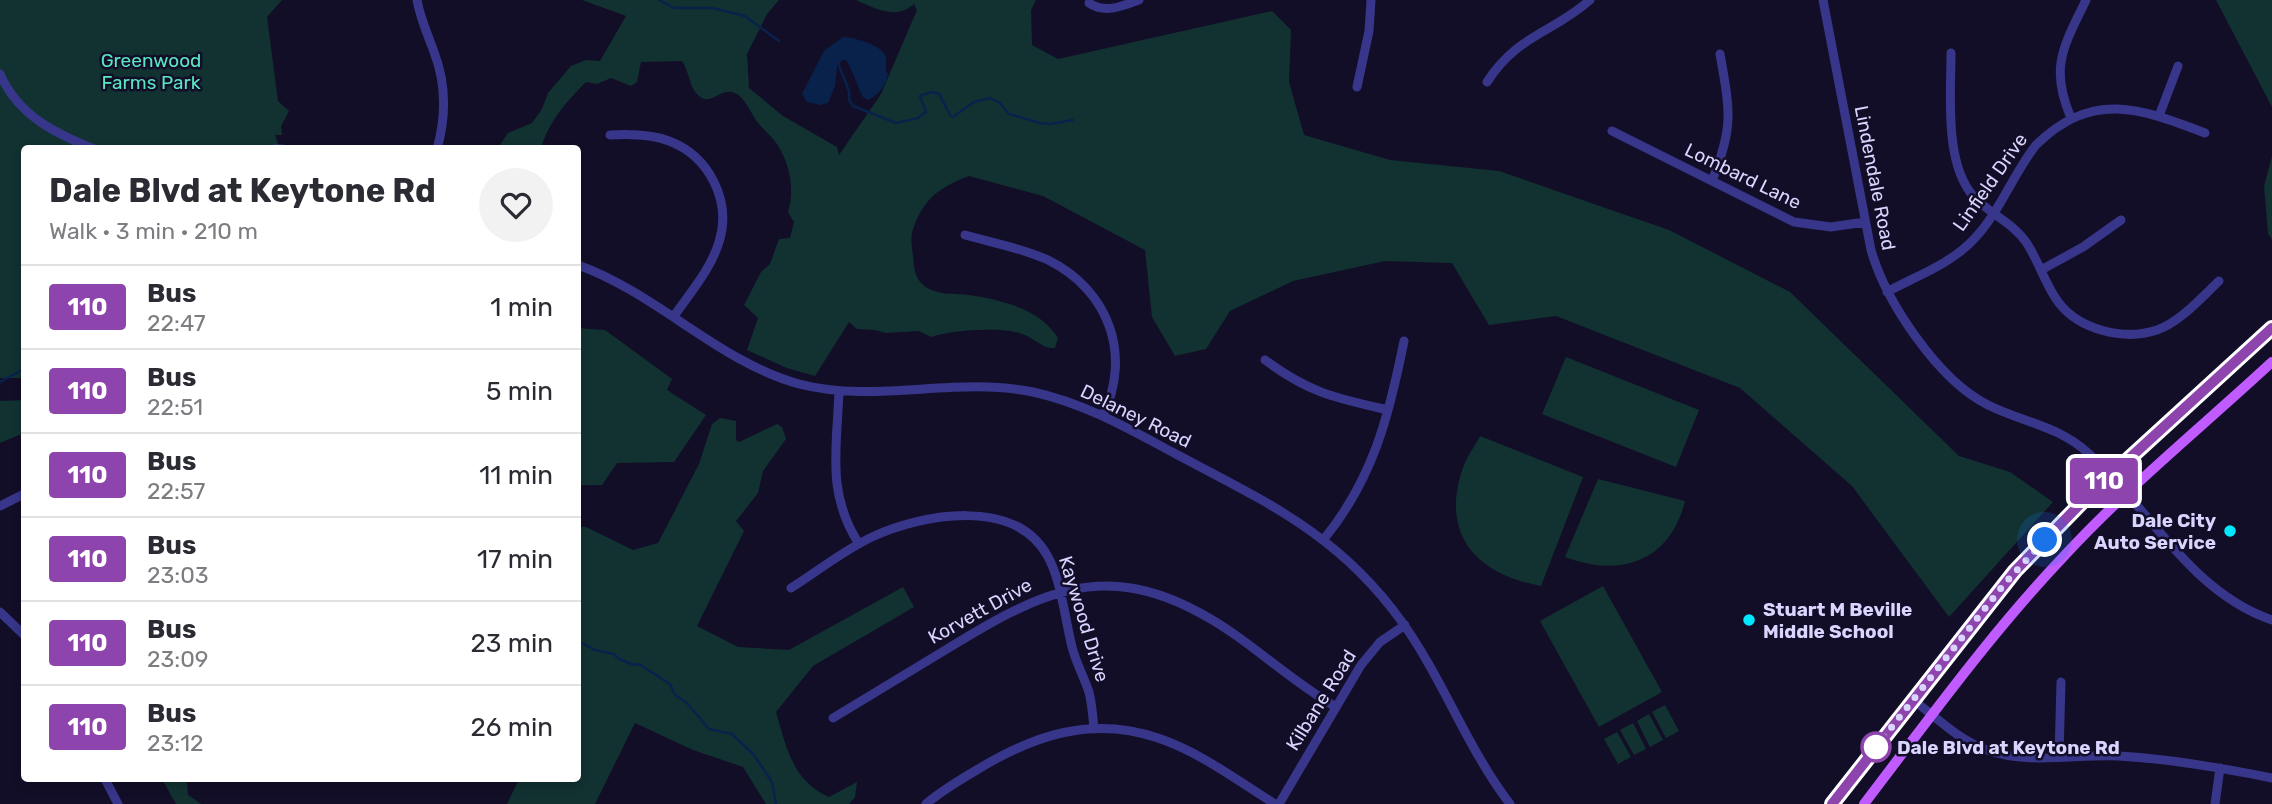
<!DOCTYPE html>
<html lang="en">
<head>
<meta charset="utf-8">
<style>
	:root { --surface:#fff; --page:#f2f2f3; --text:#2b2b33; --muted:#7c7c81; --line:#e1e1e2 }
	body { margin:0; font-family:Rubik,sans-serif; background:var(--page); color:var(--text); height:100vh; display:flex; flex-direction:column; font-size:26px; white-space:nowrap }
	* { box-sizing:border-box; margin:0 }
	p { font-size:23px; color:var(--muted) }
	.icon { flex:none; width:38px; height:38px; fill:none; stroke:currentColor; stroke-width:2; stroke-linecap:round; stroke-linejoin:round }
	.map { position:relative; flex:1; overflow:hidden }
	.sheet { position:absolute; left:21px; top:145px; width:560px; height:637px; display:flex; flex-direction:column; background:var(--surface); border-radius:7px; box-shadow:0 4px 10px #0003 }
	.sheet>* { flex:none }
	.badge { padding:0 14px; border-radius:5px; font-size:24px; line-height:46px }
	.you { position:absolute; width:35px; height:35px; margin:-18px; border:5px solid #fff; border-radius:50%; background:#1a73e8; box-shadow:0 0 0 10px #1a73e833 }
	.map>.badge { position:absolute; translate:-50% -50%; box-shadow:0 0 0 4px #fff }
	.round { display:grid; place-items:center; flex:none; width:74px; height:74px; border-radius:37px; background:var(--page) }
	.head { display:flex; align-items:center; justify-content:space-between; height:119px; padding:0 28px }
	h1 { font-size:33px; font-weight:700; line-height:52px }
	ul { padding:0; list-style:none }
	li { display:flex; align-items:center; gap:21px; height:84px; padding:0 28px; border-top:2px solid var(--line) }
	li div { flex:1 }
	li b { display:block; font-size:26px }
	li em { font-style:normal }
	li .badge { min-width:77px; font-weight:700; text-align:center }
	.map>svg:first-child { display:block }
</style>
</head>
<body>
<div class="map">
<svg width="2272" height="804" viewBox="0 0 2272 804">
	<rect width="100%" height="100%" fill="#120e28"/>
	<!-- green -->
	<path fill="#113231" d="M0 0H282L267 17 278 101 289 111 281 126 282 135H275L280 149H24V378H0Z
		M582 0H779L767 14 747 54 749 88 783 116 837 147 839 155 881 94 917 10 914 4C896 20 876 9 856 0H1036L1031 10 1032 45 1058 59 1272 11 1291 30 1289 82 1304 135 1390 160 1499 171 1669 230 1790 292 1959 456 2010 472 2053 502 1949 617 1852 486 1740 388 1556 316 1489 325 1452 263 1385 261 1293 281 1230 311 1206 349 1175 356 1152 317 1145 250 1043 196 969 176C940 187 924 198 913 229 910 237 912 247 913 256 914 266 914 277 923 285 937 296 954 293 969 295 1002 300 1040 309 1058 338L1055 348C1043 349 1036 340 1025 335 1006 326 951 330 931 337L919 331 886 333 875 330 857 329 849 322 815 376 787 368 747 350 758 318 744 305 761 272 770 264 779 239 790 238 794 222 788 212C795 190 790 164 777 144 771 135 762 129 756 120 749 110 744 95 732 92 718 89 710 107 698 95 689 87 689 71 682 61L641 62 637 82 631 86 611 78 597 84 586 82C567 101 548 122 541 149H497L508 133 532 123 542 109 548 93 571 66 586 60 600 61 626 16Z
		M2216 0H2272V107Z
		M2272 156V240L2268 233 2264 186Z
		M578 328 605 330 672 379 667 390 706 415 674 462 617 463 602 485H578Z
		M1566 357 1699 410 1676 467 1542 414Z
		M24 400V433L0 443V401Z
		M720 418 736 421V440L739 442 777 424 782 427 786 439 763 471 758 493 736 521 744 531 697 626 738 647 789 650 903 587 914 607 813 666 776 712C787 749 792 780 829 797L857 782 855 797 849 804H766L743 767 693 750 635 723 595 804H507L519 779H578V527H586L633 550 658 543 699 464 712 424Z
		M1480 436 1583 477 1541 586C1474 574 1439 532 1464 465 1468 455 1475 446 1480 436Z
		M1598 479 1685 501C1670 562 1620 578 1565 557Z
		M1603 586 1662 692 1599 727 1540 621Z
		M1665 705 1679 731 1666 738 1652 712Z
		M1649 714 1663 740 1650 747 1637 721Z
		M1633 723 1646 749 1634 755 1620 730Z
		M1617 732 1631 757 1618 764 1604 739Z
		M162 779 187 781 188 795 201 804H176Z"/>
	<!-- water -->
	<path fill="#09224c" d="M843 37C854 38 883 44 886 58 887 64 884 68 888 75 885 86 879 95 868 100L863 97C857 85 853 71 846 60L841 61 837 66 835 86 828 103 820 105 807 102 802 94 824 51Z"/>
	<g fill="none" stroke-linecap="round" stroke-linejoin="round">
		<!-- stream -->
		<path stroke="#09224c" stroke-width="2.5" d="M659 0 674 8H712L745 16 779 41
			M838 63 849 91V100L853 106 896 123 918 118 926 112 920 96 931 92 939 94 950 115 953 117 974 102 990 98 1000 103 1009 114 1040 123 1050 124 1073 120
			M0 382 24 369
			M578 641 595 650 614 654 619 659 634 665 639 664 670 684 675 695 687 703 709 729 732 734 754 755 772 782 776 804"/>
		<!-- minor -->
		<path stroke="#38368a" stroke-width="9" d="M417 0C420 18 428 35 434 52 446 83 446 117 437 149
			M1823 0 1871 250C1886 302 1938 380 1988 405 2022 422 2059 426 2088 453 2149 508 2190 592 2272 620
			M1089 3C1105 14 1123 6 1139 0
			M1951 53C1951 95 1944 164 1974 197 1990 214 2012 222 2026 242 2039 261 2045 285 2059 303 2080 330 2124 341 2157 330 2180 322 2201 298 2219 281
			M0 74C18 115 54 133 94 149
			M1487 82C1517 35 1553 33 1590 0
			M1357 87 1369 31 1371 0
			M2159 116 2178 66
			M2071 118C2049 67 2064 46 2086 0
			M1612 131 1794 222 1831 227 1865 222
			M610 135C629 134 651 134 669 141 709 156 732 201 719 242 711 269 690 293 674 316
			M274 149H282
			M1712 181C1734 126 1730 111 1720 54
			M965 235C993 243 1022 248 1048 260 1109 290 1132 355 1103 415
			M578 265C658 294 719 362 799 384 876 404 955 376 1033 392 1084 403 1129 429 1174 453 1266 502 1339 534 1402 622 1443 679 1467 748 1510 804
			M2041 270 2083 247 2121 220
			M1887 292C1916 276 1951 264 1974 239 2000 212 2013 174 2036 145 2092 90 2140 108 2205 133
			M1265 360C1309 393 1336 398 1388 410
			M839 391C837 448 826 493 859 544
			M0 506 24 494
			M1324 539C1373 479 1389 416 1404 341
			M791 588C818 571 844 550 872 537 922 514 1014 497 1047 555 1061 579 1065 619 1072 647 1076 663 1084 677 1089 692 1092 704 1093 717 1094 729
			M0 612 24 635
			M1912 699C1936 717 1958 740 1987 750 2028 765 2076 754 2119 756 2171 759 2221 768 2272 778
			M833 718C871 695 909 672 947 649 1034 596 1100 558 1200 613 1249 639 1287 679 1336 707
			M2059 756 2061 682
			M105 779 118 804
			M926 804C941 791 958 781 975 771 1032 736 1091 715 1158 738 1200 752 1238 781 1275 804
			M1279 804 1361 665 1380 642 1405 625
			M2215 804 2220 768"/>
		<!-- major -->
		<path stroke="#c05cff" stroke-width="10" d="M1832 804 2015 571 2086 498 2272 328
			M1864 804C1929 719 1991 633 2065 555 2129 486 2203 426 2272 362"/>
	</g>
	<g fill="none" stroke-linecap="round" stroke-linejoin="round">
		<!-- line casing -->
		<g stroke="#fff" stroke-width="16">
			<path id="line" d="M1832 804 2015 571 2086 498 2272 328"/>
		</g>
		<!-- line -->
		<use href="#line" stroke="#8e44ad" stroke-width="10"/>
		<!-- walk -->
		<path stroke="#d9d5ff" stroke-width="7" stroke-dasharray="0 12.6" d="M1876 747 2005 583 2045 540"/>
	</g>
	<!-- markers -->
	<g fill="#01e8ff" stroke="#120e28" stroke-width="2.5">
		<circle cx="2230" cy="531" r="7"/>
		<circle cx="1749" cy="620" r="7"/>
	</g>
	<circle fill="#fff" stroke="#8e44ad" stroke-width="3.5" cx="1876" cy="747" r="14"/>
	<g text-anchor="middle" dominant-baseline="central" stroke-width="5" stroke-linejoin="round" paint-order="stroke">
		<!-- park labels -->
		<g font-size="19" fill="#59e7c2" stroke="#120e28">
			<text x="151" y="60">Greenwood<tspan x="151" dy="22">Farms Park</tspan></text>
		</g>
		<!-- street labels -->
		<g font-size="19" fill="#d9d5ff" stroke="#120e28">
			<text transform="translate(1743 176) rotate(26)">Lombard Lane</text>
			<text transform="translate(1875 178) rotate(79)">Lindendale Road</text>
			<text transform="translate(1990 182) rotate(-55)">Linfield Drive</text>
			<text transform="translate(1136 416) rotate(26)">Delaney Road</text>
			<text transform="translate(980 611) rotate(-29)">Korvett Drive</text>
			<text transform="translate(1084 619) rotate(73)">Kaywood Drive</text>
			<text transform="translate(1321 700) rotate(-58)">Kilbane Road</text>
		</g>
		<!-- poi labels -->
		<g font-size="19" font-weight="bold" fill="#d9d5ff" stroke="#120e28" text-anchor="end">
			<text x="2216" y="520">Dale City<tspan x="2216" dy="22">Auto Service</tspan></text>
			<text x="1763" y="609" text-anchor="start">Stuart M Beville<tspan x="1763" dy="22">Middle School</tspan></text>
		</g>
		<!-- stop labels -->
		<g font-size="19" font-weight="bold" fill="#d9d5ff" stroke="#120e28" text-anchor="start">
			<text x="1897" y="747">Dale Blvd at Keytone Rd</text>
		</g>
	</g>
</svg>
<div class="you" style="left:2045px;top:540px"></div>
<b class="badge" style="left:2104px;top:481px;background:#8e44ad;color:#fff">110</b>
<section class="sheet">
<div class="head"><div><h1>Dale Blvd at Keytone Rd</h1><p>Walk · 3 min · 210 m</p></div><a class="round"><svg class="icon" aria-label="heart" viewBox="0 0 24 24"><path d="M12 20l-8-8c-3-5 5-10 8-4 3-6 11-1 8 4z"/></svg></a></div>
<ul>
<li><span class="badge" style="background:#8e44ad;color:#fff">110</span><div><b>Bus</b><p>22:47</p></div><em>1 min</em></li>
<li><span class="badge" style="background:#8e44ad;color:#fff">110</span><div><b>Bus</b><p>22:51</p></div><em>5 min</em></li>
<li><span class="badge" style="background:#8e44ad;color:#fff">110</span><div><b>Bus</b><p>22:57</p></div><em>11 min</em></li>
<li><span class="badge" style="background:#8e44ad;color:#fff">110</span><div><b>Bus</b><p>23:03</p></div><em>17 min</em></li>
<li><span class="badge" style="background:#8e44ad;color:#fff">110</span><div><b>Bus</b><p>23:09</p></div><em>23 min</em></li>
<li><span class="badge" style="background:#8e44ad;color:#fff">110</span><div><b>Bus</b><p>23:12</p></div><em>26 min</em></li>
</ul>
</section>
</div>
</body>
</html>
